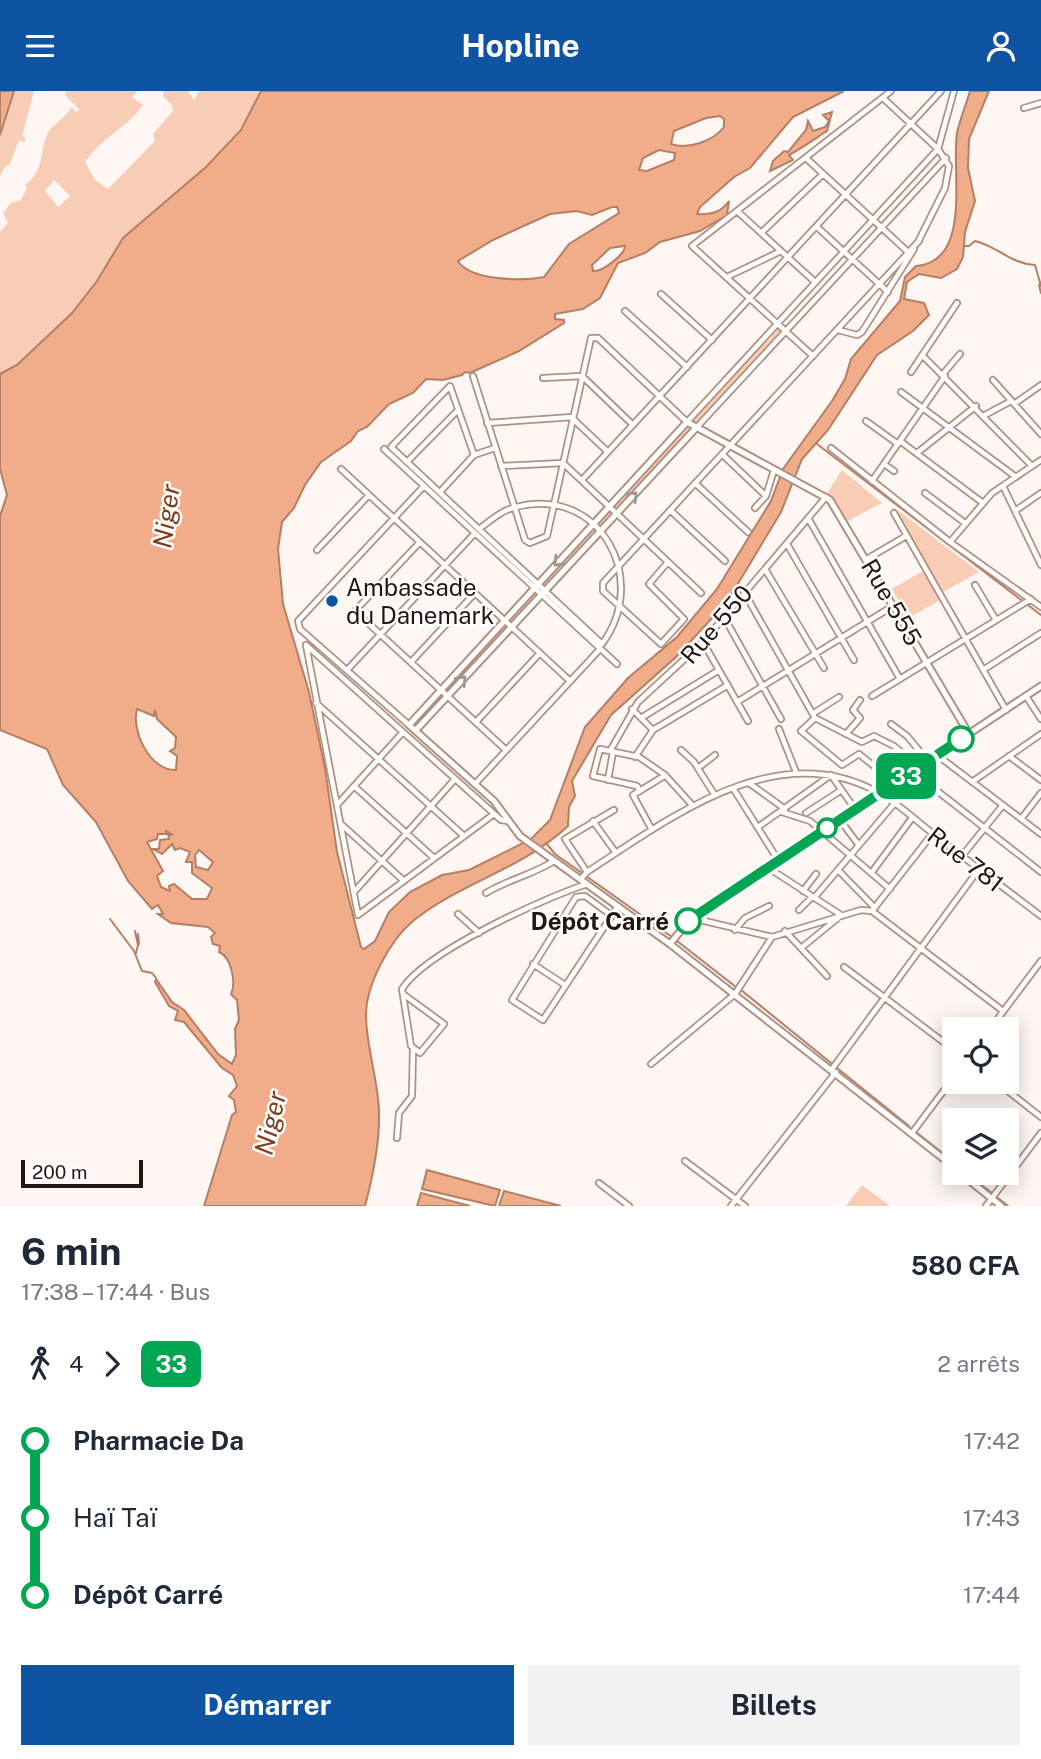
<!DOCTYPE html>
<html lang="fr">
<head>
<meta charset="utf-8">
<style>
	:root { --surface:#fff; --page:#f2f2f3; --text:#1f2937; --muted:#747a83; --accent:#0f54a3 }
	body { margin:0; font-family:"Public Sans",sans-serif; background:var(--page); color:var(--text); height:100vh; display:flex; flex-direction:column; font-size:26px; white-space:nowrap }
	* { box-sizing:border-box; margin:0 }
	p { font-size:23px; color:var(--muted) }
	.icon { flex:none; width:38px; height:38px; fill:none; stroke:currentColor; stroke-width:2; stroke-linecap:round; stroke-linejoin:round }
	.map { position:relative; height:1115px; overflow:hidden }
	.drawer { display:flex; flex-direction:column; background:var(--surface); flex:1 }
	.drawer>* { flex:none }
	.badge { padding:0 14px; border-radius:10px; font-size:24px; line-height:46px }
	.tools { position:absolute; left:942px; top:926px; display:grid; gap:14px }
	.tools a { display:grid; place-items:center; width:77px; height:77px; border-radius:0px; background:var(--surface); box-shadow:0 4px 18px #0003; font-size:35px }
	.scale { position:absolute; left:21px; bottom:18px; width:122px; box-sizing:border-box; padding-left:7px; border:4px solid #241711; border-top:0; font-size:19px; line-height:24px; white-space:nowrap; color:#241711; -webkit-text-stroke:5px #fff; paint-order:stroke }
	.map>.badge { position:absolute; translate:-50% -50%; box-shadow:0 0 0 4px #fff }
	.legs { display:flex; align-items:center; gap:10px; height:77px; padding:0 21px; font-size:23px }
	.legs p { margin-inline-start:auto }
	.head { display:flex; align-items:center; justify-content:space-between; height:119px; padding:0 21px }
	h1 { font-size:38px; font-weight:700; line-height:52px }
	.primary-button { display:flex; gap:14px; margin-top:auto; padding:14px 21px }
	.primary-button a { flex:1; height:80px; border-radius:0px; background:var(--accent); color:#fff; font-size:28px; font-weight:700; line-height:80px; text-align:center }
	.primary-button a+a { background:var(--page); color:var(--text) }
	ul { padding:0 21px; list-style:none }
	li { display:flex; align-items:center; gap:24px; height:77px; font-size:26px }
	li i { display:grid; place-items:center; width:10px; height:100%; margin:0 9px; background:currentColor }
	li i::after { content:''; width:18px; height:18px; margin:-9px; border:5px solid; border-radius:50%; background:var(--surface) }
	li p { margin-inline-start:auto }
	li:first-child i { background:linear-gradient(#0000 50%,currentColor 0) }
	li:last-child i { background:linear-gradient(currentColor 50%,#0000 0) }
	header { display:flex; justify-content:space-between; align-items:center; height:91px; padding:0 21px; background:var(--accent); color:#fff; font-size:32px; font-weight:700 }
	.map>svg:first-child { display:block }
</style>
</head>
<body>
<header><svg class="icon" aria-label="menu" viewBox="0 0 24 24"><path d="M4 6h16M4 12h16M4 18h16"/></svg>Hopline<svg class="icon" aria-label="person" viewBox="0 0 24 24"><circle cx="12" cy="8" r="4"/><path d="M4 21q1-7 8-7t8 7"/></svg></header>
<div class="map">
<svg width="1041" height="1115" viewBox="0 0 1041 1115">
	<rect width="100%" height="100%" fill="#fef6f3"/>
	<!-- green -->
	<path fill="#f9ccb6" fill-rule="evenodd" d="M14 0H34L22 45 26 47 24 51 19 49 9 75 6 74 0 85V44Z
		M66 0H137L132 6 143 14C129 35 102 46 85 71L95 89 108 98 155 50 153 43 173 20 172 14 163 5 164 0H188L194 9 199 0H261L241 39 206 76 123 147 97 190 72 222 17 274 0 283V141L8 132 3 122 11 112 21 109 27 97 25 94C47 78 38 58 49 40 55 32 66 26 72 16L75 21 80 19 65 4ZM54 89 70 105 58 116 45 100Z
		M780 236 784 239 416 635 414 633Z
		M842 379 882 412 848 430 826 404Z
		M896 420H899L979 481 941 502Z
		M923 480 940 509 909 527 892 498Z
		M862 1094 890 1115H846Z"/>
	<!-- water -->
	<path fill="#f1ac89" stroke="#b47f65" stroke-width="2" fill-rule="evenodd" d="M0 0H14L0 44Z
		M261 0H844L793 26 750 77 734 86 700 116 697 123C713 124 722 120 729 110L727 124 700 140 660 151 645 162 618 172 600 207 583 218 555 223V228L564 229V232L519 260 470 282 465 281 462 284 443 289 426 288 413 302 389 313 367 336 358 340 351 350 321 371 305 394 294 417 282 431 278 458 283 513 309 601 325 677 337 761 361 856 364 858 375 850 389 821 410 801 442 784 469 779 531 748 550 729 585 636 628 587 677 546 717 498 771 410 783 378 832 310 845 288 851 268 900 210 905 186 916 175C973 171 951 79 957 42 960 28 966 14 970 0H989L969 48 968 77 975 110 965 141 963 166 957 178 941 187 919 183 907 191 904 208 924 212 929 224 913 240 877 264 828 339 802 368 781 421 727 511 676 566 611 624 572 690 575 705 569 716 568 735C521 779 460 792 413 830 390 849 366 894 366 924 366 955 378 988 379 1020 380 1051 373 1085 365 1115H204L232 1024 236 1021 234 1009 229 1005 237 995 233 984 222 977 184 931 175 929 178 920 169 915 155 891 156 888 172 911 184 919 218 963 232 973 236 964 235 938 239 929 237 909 231 903C236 893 232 866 219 861L220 855 213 853 211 846 215 842 208 836 171 832 158 823H163L158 814 152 818 128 790 96 731 63 694 47 658 0 639V425L7 404 0 378V283L17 274 72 222 97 190 123 147 206 76 241 39ZM720 25 724 28V36C713 50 688 59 671 53L674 40 706 27ZM659 59 675 62 674 69 647 80 639 79 643 67ZM612 116H617L619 122 569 153 544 186C523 190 470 190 458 170L493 149 550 123 577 120 592 124ZM625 155C625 163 603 181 593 180L592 174 610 157ZM137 618 154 625 155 619 157 628 176 646 175 657 170 660 177 665 176 679C150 680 131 640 137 618ZM166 740 173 744 168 743 169 748 160 749 159 758H153L162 763 172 753 175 759 180 757 190 761 186 771H192V782L212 797 207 808H192L174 793 169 795 170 800 161 796 157 785 163 780 147 751 157 748 158 743H166ZM199 759 213 771 208 779 196 776 195 764Z
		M832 21 827 40C813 49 804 56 789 64L793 69 770 80 773 70 784 60 788 61 806 39 808 30 813 40 825 36 829 30 823 24Z
		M427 1079 500 1099 495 1115 422 1098Z
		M504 1100 561 1115H499Z
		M421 1102 470 1115H417Z"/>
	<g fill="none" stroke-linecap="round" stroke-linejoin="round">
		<!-- stream -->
		<path stroke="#b47f65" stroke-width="2" d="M964 155H969L975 150C997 155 1011 173 1035 174L1041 195
			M1039 194 1041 202
			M817 353 1041 524
			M546 752 555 763 582 782
			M586 785 672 846
			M110 828 134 860 142 880 152 882 156 887
			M135 840 138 854 136 862
			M138 843 139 853
			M677 850 736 896
			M741 899 831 972
			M837 977 909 1035
			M916 1041 954 1071
			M966 1082 992 1102
			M998 1107 1008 1115"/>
		<!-- minor casing -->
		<g stroke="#b29080" stroke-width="8">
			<path id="minor" d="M883 7 938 58 949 75 945 97 918 151
				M1024 17 1041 12
				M807 68 908 161
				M737 120 815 191
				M817 136 888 201
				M761 142 823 83
				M727 186 781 160
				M661 203 712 249
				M625 220 687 276
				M838 239 857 244 862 241 914 158
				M922 264 1032 375
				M813 265 692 155 891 0
				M911 281 957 212
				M943 283 960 263
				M473 285 525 449 530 452 547 445 591 247H598L687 331 938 58 954 0
				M543 287 582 285 633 334
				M993 289 1041 343
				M901 301 1016 386
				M1014 313 1041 294
				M985 324 1011 310
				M573 328 608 361
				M866 330 898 353
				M487 332 573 326
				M697 336 946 67
				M900 350 983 412
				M831 357 950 451 1041 516
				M384 358 617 573
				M917 362 976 315
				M722 363 766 405
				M474 364 450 295 391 356 602 553C651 487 599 394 516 416 502 419 490 430 479 438
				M407 371 458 319
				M884 373 894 380
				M501 375 563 372 701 502
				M341 378 570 590
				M582 389 941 0
				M872 390 945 285
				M695 392 748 441
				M1003 395 1041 474
				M440 401 474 364 495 357
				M925 402 965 432
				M755 417 766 405 774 379
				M670 419 725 470
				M1015 420 1041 402
				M894 422 1006 619
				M808 427 900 588
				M420 451 355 520 506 659
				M950 451 992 402 1041 369
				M787 453 854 569
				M317 459 369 404
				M867 468 906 445
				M668 471 649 493 684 528 661 553 603 500V492L919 150
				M765 478 824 577
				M975 494 996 529
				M744 501 815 627
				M724 526 781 628
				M703 551 748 630
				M306 554 358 824 494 723
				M306 554 501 729 508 730
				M411 571 475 502
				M348 578 475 442
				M983 579 1041 542
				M872 605 1031 508
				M1026 605 1041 628
				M737 611 893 515
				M316 612 464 745
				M632 618 653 639
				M814 622 839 606
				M641 627 719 579
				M815 627 801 640 842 674 859 663 895 692
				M815 627 862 651 874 645 894 655 919 676
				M476 631 540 562
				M891 633 907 645 928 670
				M409 634 300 538 298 530 424 395
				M779 638 796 681
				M846 643 860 627 853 619 860 609
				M681 659 694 671 714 703
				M610 660 638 611 703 551 826 406
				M937 664 1041 743
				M1009 665 1041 689
				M635 666 653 639 728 594
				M698 677 715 664
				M913 681 1041 781
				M608 689 613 661
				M972 691 1041 643
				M749 692 785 718
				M475 693 600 558
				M354 695 434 767
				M733 697 778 769
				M640 700 637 695 593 685 600 658 639 666 665 684 693 715
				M337 714 403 641
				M782 721 810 730 890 798
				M806 722 840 700
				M1021 728 1041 702
				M840 729 858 753
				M593 730 616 762
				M342 734 404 790
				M758 736 831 684 855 718
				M652 739 633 704 664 685
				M962 765 1003 714
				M767 776 841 824
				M839 780 875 817
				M587 781 565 748 614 719
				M872 781 912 727
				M581 788 587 781C670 727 778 644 879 702 898 712 914 728 931 741 967 769 1004 797 1041 825
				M803 800 816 783
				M354 801 455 688
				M486 802C509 788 532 784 554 770
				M814 807 894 713
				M799 819 812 806
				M872 820 933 742
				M458 823 479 842
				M611 824 585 805 576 806 512 909 543 929 618 815
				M692 827 772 846 861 819 872 820 1003 920
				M735 839 745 827 769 815
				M785 840 827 885
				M801 857 838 827
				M533 873 565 894
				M844 876 954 959
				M403 903 444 933 420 962 411 955 402 898C425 861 544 807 587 793
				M990 938 1041 870
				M651 973 735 903 772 846
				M832 978 979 778
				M995 990 1041 1026
				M912 1042 954 986
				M397 1047 399 1022 412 1005 413 957
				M685 1070 745 1115
				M599 1092 629 1115
				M731 1115 836 981
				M986 1115 1041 1042"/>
		</g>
		<!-- tertiary casing -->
		<g stroke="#b29080" stroke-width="9">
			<path id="tertiary" d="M416 639 696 337
				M670 853 691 827 1041 595
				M954 1076 670 853 520 745 494 710 409 634 687 331 830 409 969 643
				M960 1082 1001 1115"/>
		</g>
		<!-- minor -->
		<use href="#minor" stroke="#fff" stroke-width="4.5"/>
		<!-- tertiary -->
		<use href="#tertiary" stroke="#fff" stroke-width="5"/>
	</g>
	<!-- one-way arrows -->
	<defs><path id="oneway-chevron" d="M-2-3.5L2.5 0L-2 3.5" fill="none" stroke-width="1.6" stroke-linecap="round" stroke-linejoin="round" transform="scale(1.75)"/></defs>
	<g stroke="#9c9794">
		<use href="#oneway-chevron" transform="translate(633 405) rotate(-47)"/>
		<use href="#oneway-chevron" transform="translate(558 471) rotate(133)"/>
		<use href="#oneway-chevron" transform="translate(462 589) rotate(-47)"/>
	</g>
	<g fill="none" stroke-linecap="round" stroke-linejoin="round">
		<!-- line-1 casing -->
		<g stroke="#fff" stroke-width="16">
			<path id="line-1" d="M688 830 961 648"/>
		</g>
		<!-- line-1 -->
		<use href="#line-1" stroke="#00a651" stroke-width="10"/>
	</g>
	<!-- markers -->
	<circle fill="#0f54a3" stroke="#fff" stroke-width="2.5" cx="332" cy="510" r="7"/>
	<g fill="#fff" stroke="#00a651" stroke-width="3.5">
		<circle cx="961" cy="648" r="12"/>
		<circle cx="827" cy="737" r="9"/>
		<circle cx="688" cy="830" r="12"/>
	</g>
	<g text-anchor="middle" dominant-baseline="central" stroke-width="5" stroke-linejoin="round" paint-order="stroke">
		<!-- poi labels -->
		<g font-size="24" fill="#241711" stroke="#fff" text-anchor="start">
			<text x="346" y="496">Ambassade<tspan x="346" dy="28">du Danemark</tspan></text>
		</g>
		<!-- street labels -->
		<g font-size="24" fill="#241711" stroke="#fff">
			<text transform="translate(892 511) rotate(60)">Rue 555</text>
			<text transform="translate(716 533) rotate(-49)">Rue 550</text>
			<text transform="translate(966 768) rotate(38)">Rue 781</text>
		</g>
		<!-- stop labels -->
		<g font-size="24" font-weight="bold" fill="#241711" stroke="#fff" text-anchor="end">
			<text x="669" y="830">Dépôt Carré</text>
		</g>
		<!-- water labels -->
		<g font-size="26" font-style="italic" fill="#7e401c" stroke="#fff">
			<text transform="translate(166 425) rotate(-82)">Niger</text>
			<text transform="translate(270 1032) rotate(-77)">Niger</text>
		</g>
	</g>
</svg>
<div class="tools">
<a><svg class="icon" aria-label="locate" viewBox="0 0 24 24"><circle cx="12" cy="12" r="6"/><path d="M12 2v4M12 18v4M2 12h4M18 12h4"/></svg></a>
<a><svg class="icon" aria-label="layers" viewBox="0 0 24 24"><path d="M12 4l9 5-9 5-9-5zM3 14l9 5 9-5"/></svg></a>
</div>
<div class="scale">200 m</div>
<b class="badge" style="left:906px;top:685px;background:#00a651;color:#fff">33</b>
</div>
<section class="drawer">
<div class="head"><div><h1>6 min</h1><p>17:38 – 17:44 · Bus</p></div><b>580 CFA</b></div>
<div class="legs"><svg class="icon" aria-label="walk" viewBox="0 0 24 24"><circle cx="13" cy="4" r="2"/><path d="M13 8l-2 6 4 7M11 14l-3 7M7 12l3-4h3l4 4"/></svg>4<svg class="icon" aria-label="forward" viewBox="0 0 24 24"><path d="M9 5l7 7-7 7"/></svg><b class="badge" style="background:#00a651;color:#fff">33</b><p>2 arrêts</p></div>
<ul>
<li><i style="color:#00a651"></i><b>Pharmacie Da</b><p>17:42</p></li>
<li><i style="color:#00a651"></i><span>Haï Taï</span><p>17:43</p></li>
<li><i style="color:#00a651"></i><b>Dépôt Carré</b><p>17:44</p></li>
</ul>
<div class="primary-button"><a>Démarrer</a><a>Billets</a></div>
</section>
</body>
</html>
